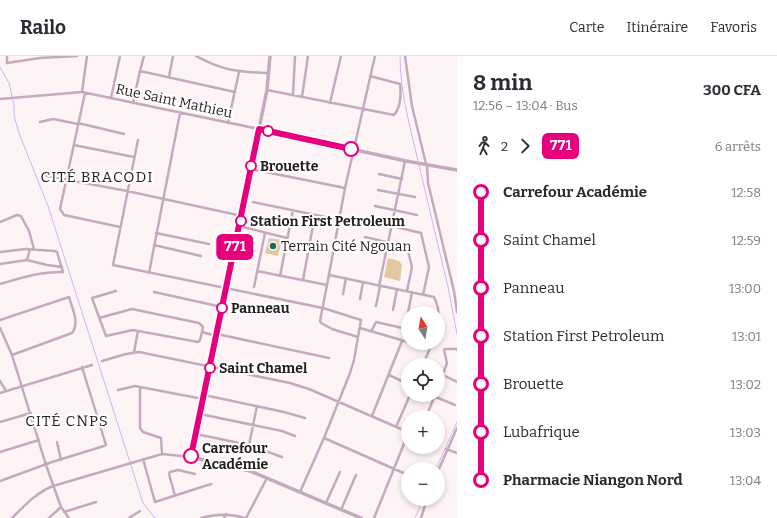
<!DOCTYPE html>
<html lang="fr">
<head>
<meta charset="utf-8">
<style>
	:root { --surface:#fff; --page:#f2f2f3; --text:#2b2b33; --muted:#7c7c81; --line:#e1e1e2 }
	body { margin:0; font-family:Bitter,serif; background:var(--page); color:var(--text); height:100vh; display:flex; flex-direction:column; font-size:15px; white-space:nowrap }
	* { box-sizing:border-box; margin:0 }
	p { font-size:13px; color:var(--muted) }
	.icon { flex:none; width:22px; height:22px; fill:none; stroke:currentColor; stroke-width:2; stroke-linecap:round; stroke-linejoin:round }
	.map { position:relative; flex:1; overflow:hidden }
	.panel { display:flex; flex-direction:column; background:var(--surface); width:320px }
	.panel>* { flex:none }
	.badge { padding:0 8px; border-radius:6px; font-size:14px; line-height:26px }
	.needle { width:26px; rotate:349deg }
	.fabs { position:absolute; left:401px; top:250px; display:grid; gap:8px }
	.fabs a { display:grid; place-items:center; width:44px; height:44px; border-radius:50%; background:var(--surface); box-shadow:0 2px 6px #0003; font-size:20px }
	.map>.badge { position:absolute; translate:-50% -50%; box-shadow:0 0 0 2px #fff }
	.legs { display:flex; align-items:center; gap:6px; height:44px; padding:0 16px; font-size:13px }
	.legs p { margin-inline-start:auto }
	.head { display:flex; align-items:center; justify-content:space-between; height:68px; padding:0 16px }
	h1 { font-size:22px; font-weight:700; line-height:30px }
	ul { padding:0 16px; list-style:none }
	li { display:flex; align-items:center; gap:14px; height:48px; font-size:15px }
	li i { display:grid; place-items:center; width:6px; height:100%; margin:0 5px; background:currentColor }
	li i::after { content:''; width:10px; height:10px; margin:-5px; border:3px solid; border-radius:50%; background:var(--surface) }
	li p { margin-inline-start:auto }
	li:first-child i { background:linear-gradient(#0000 50%,currentColor 0) }
	li:last-child i { background:linear-gradient(currentColor 50%,#0000 0) }
	header { display:flex; align-items:center; gap:24px; box-sizing:border-box; height:56px; padding:0 20px; background:var(--surface); border-bottom:1px solid var(--line) }
	header strong { font-size:19px }
	nav { display:flex; gap:22px; margin-inline-start:auto; font-size:14px }
	main { display:flex; flex:1; min-height:0 }
	.map>svg:first-child { display:block }
</style>
</head>
<body>
<header>
<strong>Railo</strong>
<nav><a>Carte</a><a>Itinéraire</a><a>Favoris</a></nav>
</header>
<main>
<div class="map">
<svg width="457" height="462" viewBox="0 0 457 462">
	<rect width="100%" height="100%" fill="#fef3f5"/>
	<!-- green -->
	<path fill="#e3c79f" d="M269 182 282 184 278 200 265 197Z
		M388 202 399 205 402 209 400 225 384 221Z"/>
	<g fill="none" stroke-linecap="round" stroke-linejoin="round">
		<!-- stream -->
		<path stroke="#ccb6f7" stroke-width="1" d="M400 0C400 36 410 70 418 105
			M0 11 9 27 14 49V60L19 77 48 150 143 447 155 462
			M419 109 448 231 457 278
			M436 413 457 366
			M415 462 423 443"/>
		<!-- minor -->
		<path stroke="#c5aabf" stroke-width="2.5" d="M7 0V7L40 2 77 0
			M144 0 140 15 235 36
			M196 0C223 15 239 16 269 17
			M405 0 412 50 426 108
			M169 21 173 0
			M267 34 394 59C401 51 401 37 400 28L370 20
			M82 36 87 0
			M85 37 60 153 64 159 120 171
			M293 39 295 0
			M302 41 308 0
			M111 42 120 0
			M0 43 82 36 259 73
			M133 47 140 15
			M330 47 341 0
			M40 66 53 63 78 68
			M78 67 124 78
			M228 67 239 16
			M138 84 113 209 323 252 361 264 354 304 350 317 324 382 300 436
			M74 89 134 101
			M427 109 428 127 454 235 457 256
			M251 113 345 132 375 0
			M379 118 402 123
			M47 120 127 135 242 160
			M378 134 415 141
			M253 146 335 163
			M375 150 417 159
			M370 165 393 169
			M0 166 17 159 21 160 29 175 34 193
			M239 170 287 182
			M392 170 421 177 429 211 423 239
			M156 177 209 188
			M365 181 407 191 412 211 407 235
			M154 189 201 200
			M0 196 26 193 54 195 57 196 63 216C41 215 21 222 0 228
			M27 204 30 193
			M0 208 27 204 47 209 62 211
			M257 215 327 229 345 132
			M149 217 180 57
			M329 219 434 241C437 247 440 257 438 263
			M280 220 293 154
			M303 224 315 159
			M327 229 320 265 321 267 332 273 358 281
			M379 230 405 105
			M254 231 265 177
			M116 235 92 242 106 280 133 274 198 286 200 284 202 276
			M154 236 222 251
			M343 238 346 222
			M360 243 363 226
			M376 250 380 230
			M393 254 397 233
			M408 257 412 236
			M99 262 132 253 199 267 203 271 202 276 216 280
			M0 264 69 241C72 252 80 267 72 277L12 299
			M0 272 12 299 46 409 61 451 69 462
			M360 272 408 286
			M372 274 376 266 407 273
			M217 278 329 302
			M411 287 430 292 423 309
			M134 296 138 275
			M102 305 126 298 139 296 290 327 309 333 408 376
			M389 319 408 328
			M443 319 457 326
			M0 325 6 335
			M140 331V372L143 376 161 382 162 398
			M438 332 447 307 444 294 445 293H456L457 294
			M118 334 135 330 203 343
			M0 337 92 309
			M204 339 284 356 305 362
			M431 339 455 349
			M200 358 282 375 295 380
			M372 360 402 285
			M426 361 435 339
			M0 366 31 357
			M396 371 410 339
			M196 378 249 389 282 401
			M324 382 408 419
			M57 386 61 404
			M249 389 257 350
			M446 393 457 397
			M0 396 39 384
			M143 403 155 446 211 428
			M438 415 457 372
			M0 425 52 406 104 390 106 389 82 311
			M175 440 169 418 170 416 178 414 195 418
			M326 447 340 416
			M341 454 356 419
			M64 456 96 446
			M12 462C25 449 36 437 53 430L162 398 191 401
			M49 462 61 451
			M129 462 140 455
			M201 462C216 458 229 457 244 462
			M224 462 226 458
			M246 462 267 422
			M374 462 408 378
			M421 462 427 443"/>
		<!-- tertiary -->
		<path stroke="#c5aabf" stroke-width="3.5" d="M270 0 267 34 191 401 250 415 361 462
			M259 73 406 105 457 114"/>
	</g>
	<g fill="none" stroke-linecap="round" stroke-linejoin="round">
		<!-- line-1 casing -->
		<g stroke="#fff" stroke-width="9">
			<path id="line-1" d="M191 400 259 73 351 93"/>
		</g>
		<!-- line-1 -->
		<use href="#line-1" stroke="#e6007e" stroke-width="6"/>
	</g>
	<!-- markers -->
	<g fill="#fff" stroke="#e6007e" stroke-width="2">
		<circle cx="268" cy="75" r="5"/>
		<circle cx="351" cy="93" r="7"/>
		<circle cx="251" cy="110" r="5"/>
		<circle cx="241" cy="165" r="5"/>
		<circle cx="222" cy="252" r="5"/>
		<circle cx="210" cy="312" r="5"/>
		<circle cx="191" cy="400" r="7"/>
	</g>
	<circle fill="#20665a" stroke="#fff" stroke-width="1.5" cx="273" cy="190" r="4"/>
	<g text-anchor="middle" dominant-baseline="central" stroke-width="4" stroke-linejoin="round" paint-order="stroke">
		<!-- street labels -->
		<g font-size="14" fill="#241d1e" stroke="#fff">
			<text transform="translate(174 45) rotate(12)">Rue Saint Mathieu</text>
		</g>
		<!-- stop labels -->
		<g font-size="14" font-weight="bold" fill="#241d1e" stroke="#fff" text-anchor="start">
			<text x="260" y="110">Brouette</text>
			<text x="250" y="165">Station First Petroleum</text>
			<text x="231" y="252">Panneau</text>
			<text x="219" y="312">Saint Chamel</text>
			<text x="202" y="392">Carrefour<tspan x="202" dy="16">Académie</tspan></text>
		</g>
		<!-- poi labels -->
		<g font-size="14" fill="#241d1e" stroke="#fff" text-anchor="start">
			<text x="281" y="190">Terrain Cité Ngouan</text>
		</g>
		<!-- neighbourhood labels -->
		<g font-size="15" letter-spacing="1" fill="#241d1e" stroke="#fff">
			<text x="97" y="121">CITÉ BRACODI</text>
			<text x="67" y="365">CITÉ CNPS</text>
		</g>
	</g>
</svg>
<div class="fabs">
<a><svg class="needle" viewBox="-14 -14 28 28"><path d="M0-13l5 13h-10z" fill="#e53935"/><path d="M0 13l5-13h-10z" fill="#7c7c81"/></svg></a>
<a><svg class="icon" aria-label="locate" viewBox="0 0 24 24"><circle cx="12" cy="12" r="6"/><path d="M12 2v4M12 18v4M2 12h4M18 12h4"/></svg></a>
<a>+</a>
<a>−</a>
</div>
<b class="badge" style="left:235px;top:191px;background:#e6007e;color:#fff">771</b>
</div>
<section class="panel">
<div class="head"><div><h1>8 min</h1><p>12:56 – 13:04 · Bus</p></div><b>300 CFA</b></div>
<div class="legs"><svg class="icon" aria-label="walk" viewBox="0 0 24 24"><circle cx="13" cy="4" r="2"/><path d="M13 8l-2 6 4 7M11 14l-3 7M7 12l3-4h3l4 4"/></svg>2<svg class="icon" aria-label="forward" viewBox="0 0 24 24"><path d="M9 5l7 7-7 7"/></svg><b class="badge" style="background:#e6007e;color:#fff">771</b><p>6 arrêts</p></div>
<ul>
<li><i style="color:#e6007e"></i><b>Carrefour Académie</b><p>12:58</p></li>
<li><i style="color:#e6007e"></i><span>Saint Chamel</span><p>12:59</p></li>
<li><i style="color:#e6007e"></i><span>Panneau</span><p>13:00</p></li>
<li><i style="color:#e6007e"></i><span>Station First Petroleum</span><p>13:01</p></li>
<li><i style="color:#e6007e"></i><span>Brouette</span><p>13:02</p></li>
<li><i style="color:#e6007e"></i><span>Lubafrique</span><p>13:03</p></li>
<li><i style="color:#e6007e"></i><b>Pharmacie Niangon Nord</b><p>13:04</p></li>
</ul>
</section>
</main>
</body>
</html>
